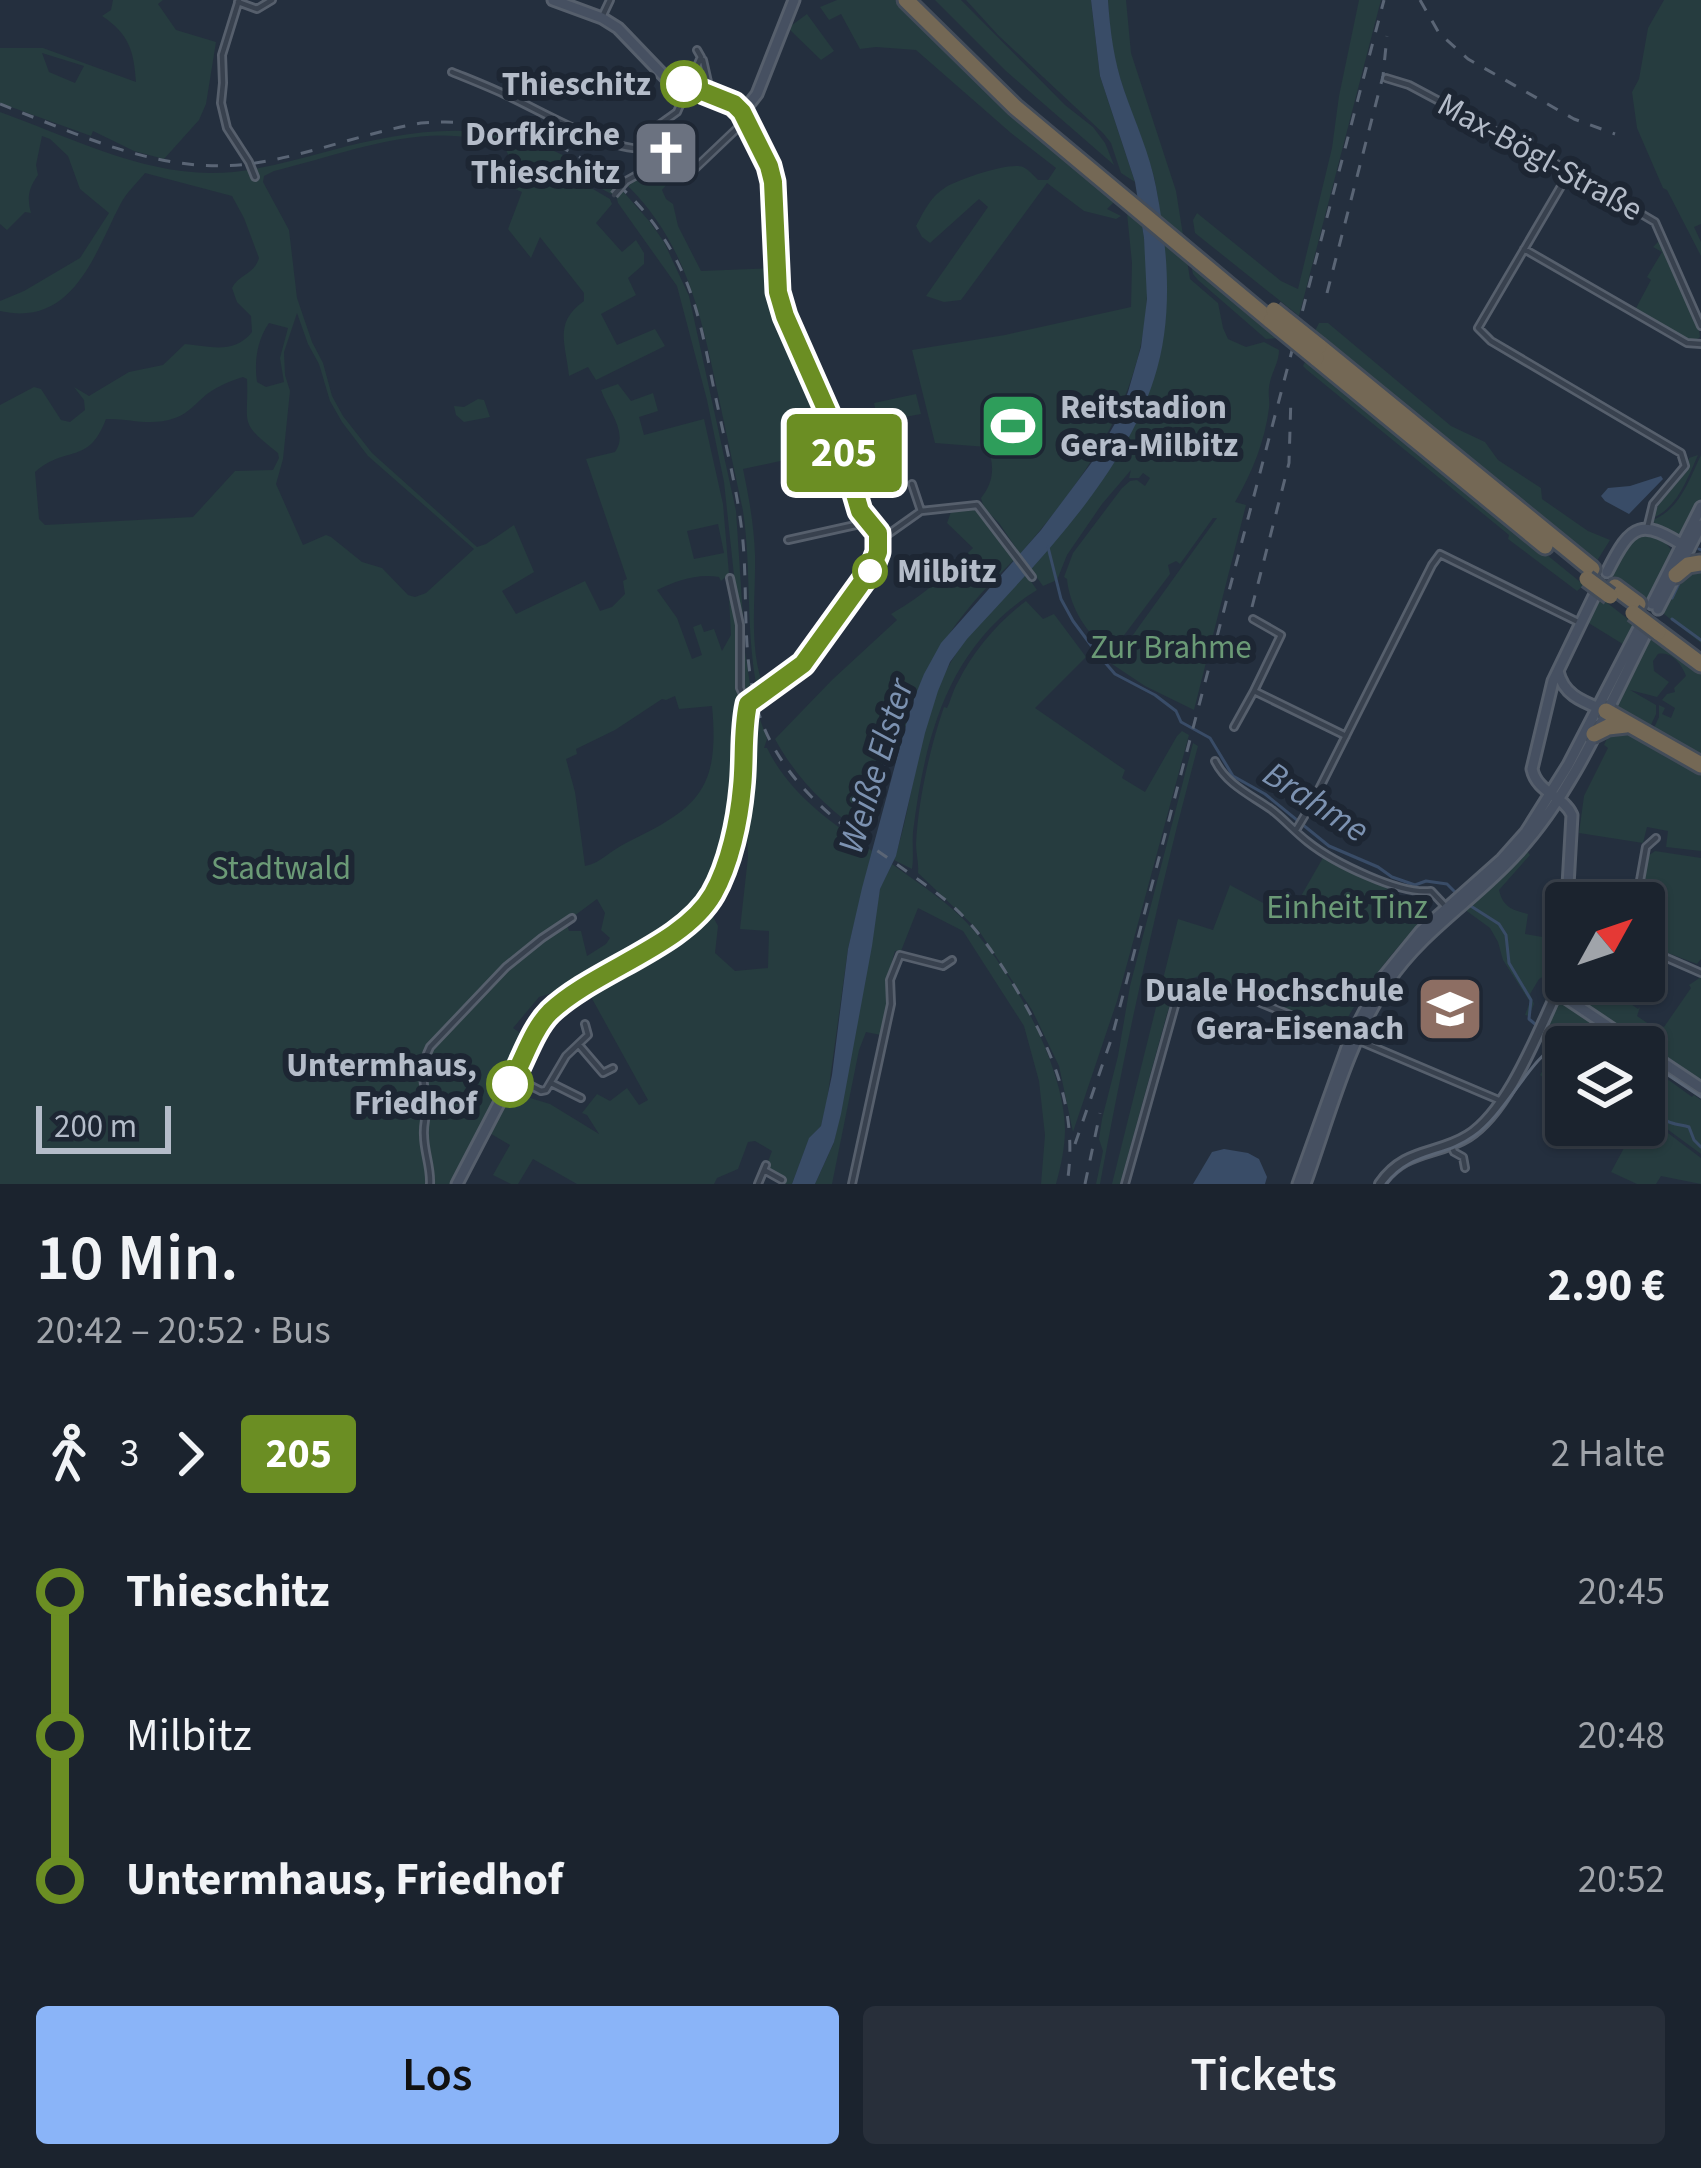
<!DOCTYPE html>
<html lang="de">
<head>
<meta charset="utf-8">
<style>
	:root { --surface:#1b232e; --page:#282f3a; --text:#f1f3f6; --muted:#a0a4aa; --line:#39404a; --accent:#8ab4f8 }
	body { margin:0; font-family:"Source Sans 3",sans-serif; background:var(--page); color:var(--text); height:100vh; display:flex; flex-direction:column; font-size:45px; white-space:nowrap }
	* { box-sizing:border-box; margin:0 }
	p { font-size:39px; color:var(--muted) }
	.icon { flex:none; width:66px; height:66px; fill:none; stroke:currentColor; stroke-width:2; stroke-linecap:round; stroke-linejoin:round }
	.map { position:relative; height:1184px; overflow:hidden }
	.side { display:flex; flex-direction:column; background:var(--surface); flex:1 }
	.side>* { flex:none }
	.badge { padding:0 24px; border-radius:9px; font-size:42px; line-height:78px }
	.needle { width:78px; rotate:50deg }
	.controls { position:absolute; left:1545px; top:882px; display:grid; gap:24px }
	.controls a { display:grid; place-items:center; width:120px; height:120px; border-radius:12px; background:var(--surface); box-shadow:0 3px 9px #0004,0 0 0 3px var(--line); font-size:60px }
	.scale { position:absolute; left:36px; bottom:30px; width:135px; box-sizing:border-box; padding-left:12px; border:6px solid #b4bcc9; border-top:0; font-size:33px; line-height:42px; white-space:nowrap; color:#b4bcc9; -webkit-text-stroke:9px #1d2633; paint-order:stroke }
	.map>.badge { position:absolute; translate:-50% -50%; box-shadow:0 0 0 6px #fff }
	.legs { display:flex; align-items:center; gap:18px; height:132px; padding:0 36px; font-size:39px }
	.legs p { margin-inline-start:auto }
	.overview { display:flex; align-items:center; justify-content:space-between; height:204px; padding:0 36px }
	h1 { font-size:66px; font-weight:600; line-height:90px }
	.primary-button { display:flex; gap:24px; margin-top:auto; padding:24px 36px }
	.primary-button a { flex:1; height:138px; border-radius:12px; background:var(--accent); color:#111; font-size:48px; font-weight:600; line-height:138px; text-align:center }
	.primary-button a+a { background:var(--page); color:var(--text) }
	ul { padding:0 36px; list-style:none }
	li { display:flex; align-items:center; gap:42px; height:144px; font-size:45px }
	li i { display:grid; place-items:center; width:18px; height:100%; margin:0 15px; background:currentColor }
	li i::after { content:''; width:30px; height:30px; margin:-15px; border:9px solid; border-radius:50%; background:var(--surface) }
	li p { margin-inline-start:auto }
	li:first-child i { background:linear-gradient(#0000 50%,currentColor 0) }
	li:last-child i { background:linear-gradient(currentColor 50%,#0000 0) }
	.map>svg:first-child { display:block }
</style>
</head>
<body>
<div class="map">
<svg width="1701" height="1184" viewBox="0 0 1701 1184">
	<rect width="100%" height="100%" fill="#242f3e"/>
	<!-- green -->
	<path fill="#263c3f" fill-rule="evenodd" d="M113 0H163L158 4 176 30 216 42 206 104 199 120 164 159 134 151 93 131 91 136 0 103V48H43L136 82C134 51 129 34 102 16L111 10ZM42 53 84 66 75 83 49 72Z
		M837 0H895L987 91 1101 189 1114 202 1107 209 1121 216 1116 219 1084 211 1047 183 961 300 944 302 926 296 988 207 979 199 930 243 922 237 916 226C924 211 931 196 946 187 960 179 1009 162 1023 167 1029 170 1033 175 1038 180H1048L1056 168 1011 133 916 50 876 47 860 49 841 14 829 20 820 7Z
		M935 0H961L1065 105 1093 127 1105 143 1114 165 1006 71Z
		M966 0H1091L1100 76 1135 182 1121 173 1111 143 1103 133 998 35Z
		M1108 0H1126L1131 53 1176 191 1190 279 1218 303 1223 328 1228 339 1246 347 1264 342 1279 350C1279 364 1270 374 1269 388 1268 394 1270 401 1269 408 1265 441 1252 473 1235 502L1246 505 1194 710 1145 686 1112 664 1217 518H1213L1180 564 1176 561 1168 565 1170 574 1113 650C1088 640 1069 605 1067 579L1064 577 1073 553 1122 488 1130 481 1137 480 1145 486 1150 478 1143 473 1139 478H1129L1131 470 1102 504 1067 555 1057 580 1043 586 1030 568C1121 462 1182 378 1162 231 1160 213 1158 195 1154 177 1141 130 1117 85 1111 37 1109 25 1109 12 1108 0Z
		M1359 0H1381L1299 316 1195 233 1193 220 1197 213 1281 281 1298 289 1332 148 1339 96Z
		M1664 0H1701V224L1694 227 1701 242V256L1667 190 1663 188 1637 128 1632 92 1639 79 1648 28Z
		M807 14 834 51 821 60 788 28Z
		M0 112C67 136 139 173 211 173 252 173 290 161 329 151 404 131 480 118 554 151 576 160 597 175 617 188L613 195 571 172 569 175 610 199 612 204 596 223 622 252 636 240 644 253V264L628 278 636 295 601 314 617 345 655 329 665 346 596 380 588 367 569 376C566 344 553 323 584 301V293L540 237 531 258 508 229 522 192 499 182 508 154 505 148C432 116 347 154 274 171L264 176 263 182 289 230 297 298 312 342 323 363 332 396 343 416 372 453 477 547 486 544 514 525 534 572 502 591 516 614 585 581 600 611 612 607 625 594 623 581 627 579 586 459 615 452C629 433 608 410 601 390L618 384 631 401 653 393 658 411 639 417 644 435 704 419 723 504 729 574 721 581 719 577C697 573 676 581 657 590L677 618 692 659 702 655 693 627 701 624 704 632 714 629 722 651 731 635 729 598 732 602 738 635 743 639 752 697 767 739 764 748H767C790 795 831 822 872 851L848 949 827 1101 821 1126 809 1139 792 1184H783L785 1179 766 1167 772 1151 755 1141 748 1142 738 1169 717 1178 714 1184H577L533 1159 518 1184H511L493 1175 510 1145 481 1128 451 1184H0V405L34 387 41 389 61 420 70 422 85 410 84 400 74 387 89 396 129 372 163 365 185 344C209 346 234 355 252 332L251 316 237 302 232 288C239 274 254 275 259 258L244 218 232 196 145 173C137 183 127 192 121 203 95 252 74 328 0 311V301L24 291 80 258 109 213 80 189 68 156 50 139 42 136 36 165 38 175C28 189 27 198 31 213L25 212 7 230 0 224ZM297 313 308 344 319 364 330 401 342 422 368 456 474 549 426 593 415 597 408 595 382 568 362 562 331 537 326 535 303 545 276 484 283 459 290 391 285 375 284 352ZM269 323 288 328 280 358 284 382 266 387 257 382C254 362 257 340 269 323ZM243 377 247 379C249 425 237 421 278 453L279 458 273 470 235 471 193 517 45 525 39 519 35 472C68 444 88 466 106 419 130 418 149 427 175 418 189 413 196 403 207 394 218 386 230 381 243 377ZM718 524 724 553 694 559 687 531ZM675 696 679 709 712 706C720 790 698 808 626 843 611 850 601 863 585 866L575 792 566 759 577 754 576 749 615 730 662 699 666 700ZM747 828 748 857 740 929 769 931 768 968 735 971 715 953 718 926 709 909 707 898 732 836ZM597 899 605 913 601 930 610 938 606 944 587 956 581 931H569L566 922ZM589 968 594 970 600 985 590 995 648 1100 639 1105 627 1088 610 1101 597 1094 582 1113 587 1115 599 1134 550 1104 501 1089 529 1039 513 1028 539 997 556 992Z
		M658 141 674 143 685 163 662 190 666 199 673 204 678 226 701 271 773 268 778 303 840 448 743 469C749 498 754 525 755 555 756 598 748 647 764 688L758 693C745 633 752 571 743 511 734 469 725 427 716 385 700 310 684 242 628 186L655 164Z
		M621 189 650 222 664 242 689 296 736 511 743 617 736 594 724 482 707 400 677 286 618 203 616 195Z
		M1127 213 1142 225C1166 361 1105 456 1020 554L999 523 984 508 981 498C994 482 995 465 987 447L935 443 912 350 1005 335 1131 307 1132 263Z
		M1659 241 1699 330 1700 337 1693 342 1635 310 1651 280 1647 277 1662 252 1653 247Z
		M1191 265 1269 329 1278 338 1266 339 1198 280 1193 274Z
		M1319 323H1328L1451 426 1485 442 1498 460 1541 488 1542 499 1588 531 1610 540 1595 564 1314 333Z
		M1305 362 1313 365 1584 585 1577 591 1508 539 1509 535 1307 370 1303 366Z
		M916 394 921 414 878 422 874 403Z
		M478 399 484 400 490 417 464 422 456 415 454 406 464 407Z
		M1698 455C1687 479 1678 507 1653 518 1659 494 1687 482 1689 458Z
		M1701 455V498L1684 533C1673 538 1657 530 1653 520 1680 509 1689 480 1701 455Z
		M971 508 984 516 1015 559C950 621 923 665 899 751L887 745 866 836C829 810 797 780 775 739L832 680 897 620 891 614C923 596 947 574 973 548L947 523 952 509Z
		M1641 535C1653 534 1667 540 1672 552L1649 602 1609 573 1628 541Z
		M1701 567V643L1660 611 1683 571Z
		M1025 573 1037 590C949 644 925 735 913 832 912 845 914 857 912 869L894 860C916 795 916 719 952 660 971 628 1000 601 1025 573Z
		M1597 595 1637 626 1626 646 1587 622 1590 615 1587 613Z
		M1026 601 1043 619 1054 614 1086 657 1035 708 1125 770 1122 778 1145 792 1177 736 1182 731 1189 735 1117 1001 1073 1132 1059 1066 1032 1010 979 931 918 873C919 863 916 854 916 844 918 801 930 747 944 707L947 708C951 700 953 690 958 682 973 651 999 621 1026 601Z
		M1648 634 1701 673V762L1653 730 1659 717V705L1665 708 1662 714 1671 718 1675 708 1662 700 1667 694 1675 692 1674 688 1686 676C1682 665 1672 651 1658 654L1653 661 1654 671 1669 682 1657 697 1630 690 1656 705V714L1650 727 1617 709 1615 705Z
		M1612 728H1622L1701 768V851L1666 847 1668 831 1647 827 1643 843 1579 833 1584 796 1608 748 1604 745Z
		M1193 743 1198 746C1159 891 1127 1037 1100 1184H1096L1103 1151 1099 1139 1102 1119 1118 1056 1130 986Z
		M897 809 890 852 876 882C874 854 887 832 897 809Z
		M1527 851 1530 855 1499 890C1503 907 1512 910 1528 914L1525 934 1560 940 1557 973 1553 981H1549L1546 975 1539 979 1530 994 1534 1004 1529 1016 1525 1015 1530 1002 1503 960 1498 942 1490 928 1464 909 1483 890 1497 881Z
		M1655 851 1701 858V959L1697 964 1644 944V903H1639L1648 856Z
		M1324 856 1392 886 1385 901 1424 918C1391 953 1363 989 1340 1031L1204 975C1181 979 1174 994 1167 1014L1120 1184H1112L1178 919 1213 930 1230 885 1289 917Z
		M892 864C915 881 939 896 959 915 1007 960 1064 1063 1065 1129 1065 1147 1061 1166 1056 1184H1041L1045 1135 1039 1081 1024 1026 963 931 918 908 901 951H895C886 979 889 1007 881 1035L866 1032 859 1050 832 1184H815L834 1142 880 888Z
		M1701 977V1085L1562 992 1560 983C1575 989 1591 981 1607 981L1604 986 1612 992 1622 981 1615 993 1638 1009 1640 1007 1637 1016 1656 1029 1659 1025 1664 1027 1691 988 1689 985Z
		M1560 1000 1566 1002 1622 1039C1595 1031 1574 1029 1550 1045L1538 1039 1555 1004Z
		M1590 1039 1604 1040 1621 1047H1566V1122L1563 1123 1549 1114 1560 1092 1540 1075 1550 1059V1053L1577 1040Z
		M1644 1062 1692 1097 1694 1095 1701 1100V1154L1644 1112Z
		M1644 1115 1701 1158V1184L1661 1176 1656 1184H1637L1611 1172 1624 1148 1585 1125H1644Z"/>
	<!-- water -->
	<path fill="#394c67" d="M1091 0H1108C1110 31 1114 61 1124 90 1135 122 1150 154 1156 187 1168 249 1174 318 1154 379 1121 481 1037 562 967 639L950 662 938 691 925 733 896 856 880 889 872 946 841 1114 834 1142 815 1184H792L809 1138 821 1126 832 1075 848 949 862 888 911 706 924 674 941 643 1041 530 1095 458 1117 420 1128 392 1141 347 1147 299 1144 238 1135 182 1100 76Z
		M1661 476 1663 479 1629 514 1605 501 1601 496 1608 488 1630 486Z
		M1224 1149 1248 1153 1259 1159 1267 1177 1265 1184H1193L1212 1152Z"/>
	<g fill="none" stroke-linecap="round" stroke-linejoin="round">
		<!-- stream -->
		<path stroke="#394c67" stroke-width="3" d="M1048 547 1061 599 1073 621 1096 652 1115 674 1155 695 1176 711 1181 722 1210 738 1233 776 1265 794 1329 846 1378 867 1392 877 1415 885 1426 881 1447 884 1459 896
			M1699 549 1701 550
			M1672 598 1681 579
			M1672 619 1701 640
			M1466 903 1499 924 1506 935 1509 963 1531 1000 1529 1019 1553 1039 1558 1059 1566 1074
			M1644 1089C1655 1099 1655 1118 1672 1123 1677 1125 1684 1125 1689 1127L1694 1140 1701 1147"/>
		<!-- minor casing -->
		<g stroke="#565f6c" stroke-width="10">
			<path id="minor" d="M239 0 222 55 223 83 221 103 227 128 249 162 255 177
				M238 2 257 9 272 0
				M602 17 610 0
				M703 60 711 95
				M452 72C469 79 487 86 504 94 542 111 612 155 652 148
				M1386 78 1409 85 1555 163 1655 222 1701 326
				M1570 171 1478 328 1491 341 1681 453 1685 466 1653 504 1647 529
				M683 180 747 119
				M626 181 653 166 655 159 652 143 656 127 677 112 701 57 697 50
				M1524 249 1687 343 1701 344
				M912 484 921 511
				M788 540 869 522
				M880 540 921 511 977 505 1032 577
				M730 578 740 625V688L746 701
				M1253 619 1281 635 1254 691
				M1234 727 1254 691 1346 736
				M1215 761C1227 785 1251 795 1272 810 1285 820 1295 832 1308 842 1333 862 1400 895 1431 891L1446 907
				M1296 830 1311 805 1432 565 1440 554 1580 623
				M1636 903 1646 847 1656 838
				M1644 948 1701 973
				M1357 1040 1501 1101
				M579 1045 603 1073 613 1068
				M514 1077 541 1091 546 1090 566 1056 588 1035 585 1024
				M551 1083 581 1098
				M1451 1145 1454 1152 1463 1157 1465 1168
				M764 1170 782 1180
				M430 1184C431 1167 424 1152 424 1135 423 1125 427 1115 426 1105 425 1080 418 1072 430 1047L506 967 542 938 572 918
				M758 1184 766 1165
				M852 1184 891 1004 890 980 900 955 943 966 952 960
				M1125 1184 1176 1002C1186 989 1194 983 1210 982L1346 1038"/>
		</g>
		<!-- tertiary casing -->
		<g stroke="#565f6c" stroke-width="14">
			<path id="tertiary" d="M1380 1184C1405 1148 1436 1156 1468 1136 1508 1111 1537 1034 1557 992"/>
		</g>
		<!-- secondary casing -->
		<g stroke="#565f6c" stroke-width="15">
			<path id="secondary" d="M743 112 757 94 794 0
				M1607 572C1632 522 1641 518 1689 549
				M1652 604 1701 507
				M1658 609 1701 525
				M1558 671C1563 694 1581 701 1601 709
				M1567 903 1572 815C1563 795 1537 793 1532 769L1553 681 1595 594
				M1566 916 1557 992 1639 1047
				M1644 1050 1701 1088
				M457 1184 544 1017 561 1002 670 935 695 916 714 892 731 844 742 793 748 705 803 664 866 577 878 552 880 540 878 533 860 511 838 436 785 316 778 292 773 182 743 112 733 104 665 77 618 28 602 18 553 0
				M1298 1184 1350 1039 1381 980 1421 931 1502 859 1526 832 1568 765 1639 628
				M1305 1184C1329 1117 1348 1042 1388 982 1424 929 1476 899 1517 853 1574 791 1608 707 1646 633"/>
		</g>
		<!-- motorway casing -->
		<g stroke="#434c59" stroke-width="21">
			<path id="motorway" d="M906 0 1015 107 1271 321
				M1319 346 1592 569
				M1316 358 1545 546
				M1676 575 1688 565 1700 563
				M1615 587 1638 604
				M1658 632 1701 664
				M1606 711 1701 765
				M1594 734 1608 727 1626 725"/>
		</g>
		<!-- minor -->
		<use href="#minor" stroke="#38414e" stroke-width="4.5"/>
		<!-- tertiary -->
		<use href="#tertiary" stroke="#38414e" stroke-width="8"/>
		<!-- secondary -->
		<use href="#secondary" stroke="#465061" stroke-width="9"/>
		<!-- motorway -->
		<use href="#motorway" stroke="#746855" stroke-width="15"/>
		<!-- tram -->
		<path stroke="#5a6575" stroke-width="3" d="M1644 1059 1701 1097
			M1386 1184C1411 1151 1444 1158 1474 1136 1525 1100 1547 995 1631 1047"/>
		<!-- rail -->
		<path stroke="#5a6575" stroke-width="3" stroke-dasharray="12 12" stroke-linecap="butt" d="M1420 0 1439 33 1468 59 1574 119 1615 134
			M0 104C80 135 161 175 249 164 307 156 363 133 421 123 535 114 637 169 684 276 702 317 708 364 718 408 727 452 739 497 743 542 749 610 738 684 773 746 813 818 886 852 948 902 976 926 996 956 1015 987 1052 1049 1079 1110 1067 1184
			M1327 293 1383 76 1387 36
			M1252 607 1289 463 1291 396
			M1075 1144 1112 1037 1384 0
			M1085 1184 1100 1113"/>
		<!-- minor-bridge casing -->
		<g stroke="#565f6c" stroke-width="10" stroke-linecap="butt">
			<path id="minor-bridge" d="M614 195 626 181"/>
		</g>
		<!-- motorway-bridge casing -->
		<g stroke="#434c59" stroke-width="21" stroke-linecap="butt">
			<path id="motorway-bridge" d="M1274 310 1319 346
				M1271 321 1316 358
				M1587 579 1610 596
				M1633 613 1658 632"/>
		</g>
		<!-- minor-bridge -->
		<use href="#minor-bridge" stroke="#38414e" stroke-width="4.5"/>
		<!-- motorway-bridge -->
		<use href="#motorway-bridge" stroke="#746855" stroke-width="15"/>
	</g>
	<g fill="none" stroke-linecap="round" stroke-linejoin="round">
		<!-- line-1 casing -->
		<g stroke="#fff" stroke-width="27">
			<path id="line-1" d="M510 1084C523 1062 532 1030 550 1012 594 970 683 946 713 894 730 864 739 821 742 787 745 760 742 731 748 704L803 664 871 570 878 552V533L860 511 838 436 785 316 778 292 773 182 769 166 742 112 734 104 684 84"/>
		</g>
		<!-- line-1 -->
		<use href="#line-1" stroke="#6b8e23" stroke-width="18"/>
	</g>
	<!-- icons -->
	<defs>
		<g id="church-square" transform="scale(3.45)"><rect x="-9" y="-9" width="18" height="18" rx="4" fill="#6b7280" stroke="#1d2633"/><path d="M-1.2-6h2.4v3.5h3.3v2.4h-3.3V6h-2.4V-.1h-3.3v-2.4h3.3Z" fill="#fff"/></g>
		<g id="stadium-square" transform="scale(3.45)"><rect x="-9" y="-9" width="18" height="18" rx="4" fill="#2e9e5b" stroke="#1d2633"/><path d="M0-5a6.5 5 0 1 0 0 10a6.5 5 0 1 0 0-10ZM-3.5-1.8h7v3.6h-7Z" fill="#fff"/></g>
		<g id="university-square" transform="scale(3.45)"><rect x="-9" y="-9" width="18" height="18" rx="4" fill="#8d6e63" stroke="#1d2633"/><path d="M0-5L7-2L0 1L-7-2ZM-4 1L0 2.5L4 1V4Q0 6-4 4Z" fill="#fff"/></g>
	</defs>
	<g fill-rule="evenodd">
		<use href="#church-square" x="666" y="153"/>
		<use href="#stadium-square" x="1013" y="426"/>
		<use href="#university-square" x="1450" y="1009"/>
	</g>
	<!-- markers -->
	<g fill="#fff" stroke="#6b8e23" stroke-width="6">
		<circle cx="684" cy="84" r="21"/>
		<circle cx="870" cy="571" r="15"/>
		<circle cx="510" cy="1084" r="21"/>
	</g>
	<g text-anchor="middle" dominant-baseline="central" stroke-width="12" stroke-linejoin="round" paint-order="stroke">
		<!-- stop labels -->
		<g font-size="33" font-weight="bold" fill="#b4bcc9" stroke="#1d2633" text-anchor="end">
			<text x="651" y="84">Thieschitz</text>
			<text x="897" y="571" text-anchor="start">Milbitz</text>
			<text x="477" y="1065">Untermhaus,<tspan x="477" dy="38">Friedhof</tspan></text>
		</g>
		<!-- poi labels -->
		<g font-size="33" font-weight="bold" fill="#b4bcc9" stroke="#1d2633" text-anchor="end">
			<text x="620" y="134">Dorfkirche<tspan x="620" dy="38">Thieschitz</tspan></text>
			<text x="1060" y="407" text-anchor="start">Reitstadion<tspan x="1060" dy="38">Gera-Milbitz</tspan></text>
			<text x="1404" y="990">Duale Hochschule<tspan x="1404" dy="38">Gera-Eisenach</tspan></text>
		</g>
		<!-- street labels -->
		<g font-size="33" fill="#b4bcc9" stroke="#1d2633">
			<text transform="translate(1540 157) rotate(29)">Max-Bögl-Straße</text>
		</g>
		<!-- park labels -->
		<g font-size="33" fill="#6b9a76" stroke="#1d2633">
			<text x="1171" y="647">Zur Brahme</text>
			<text x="281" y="868">Stadtwald</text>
			<text x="1347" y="907">Einheit Tinz</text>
		</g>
		<!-- water labels -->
		<g font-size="36" font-style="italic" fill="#7c92b1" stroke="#1d2633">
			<text transform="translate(876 766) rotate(-73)">Weiße Elster</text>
			<text transform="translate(1316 802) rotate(33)">Brahme</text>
		</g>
	</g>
</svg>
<div class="controls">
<a><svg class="needle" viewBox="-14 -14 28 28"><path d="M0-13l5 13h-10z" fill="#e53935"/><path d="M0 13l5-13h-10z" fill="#a0a4aa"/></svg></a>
<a><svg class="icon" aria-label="layers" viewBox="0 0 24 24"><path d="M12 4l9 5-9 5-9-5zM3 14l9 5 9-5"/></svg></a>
</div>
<div class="scale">200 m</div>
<b class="badge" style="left:844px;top:453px;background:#6b8e23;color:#fff">205</b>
</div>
<section class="side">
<div class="overview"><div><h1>10 Min.</h1><p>20:42 – 20:52 · Bus</p></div><b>2.90 €</b></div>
<div class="legs"><svg class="icon" aria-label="walk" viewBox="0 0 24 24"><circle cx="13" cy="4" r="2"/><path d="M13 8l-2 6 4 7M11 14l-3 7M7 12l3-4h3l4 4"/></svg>3<svg class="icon" aria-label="forward" viewBox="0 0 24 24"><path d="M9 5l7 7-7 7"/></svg><b class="badge" style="background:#6b8e23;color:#fff">205</b><p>2 Halte</p></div>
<ul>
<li><i style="color:#6b8e23"></i><b>Thieschitz</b><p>20:45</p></li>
<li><i style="color:#6b8e23"></i><span>Milbitz</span><p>20:48</p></li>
<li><i style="color:#6b8e23"></i><b>Untermhaus, Friedhof</b><p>20:52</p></li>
</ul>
<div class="primary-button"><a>Los</a><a>Tickets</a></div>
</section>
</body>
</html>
